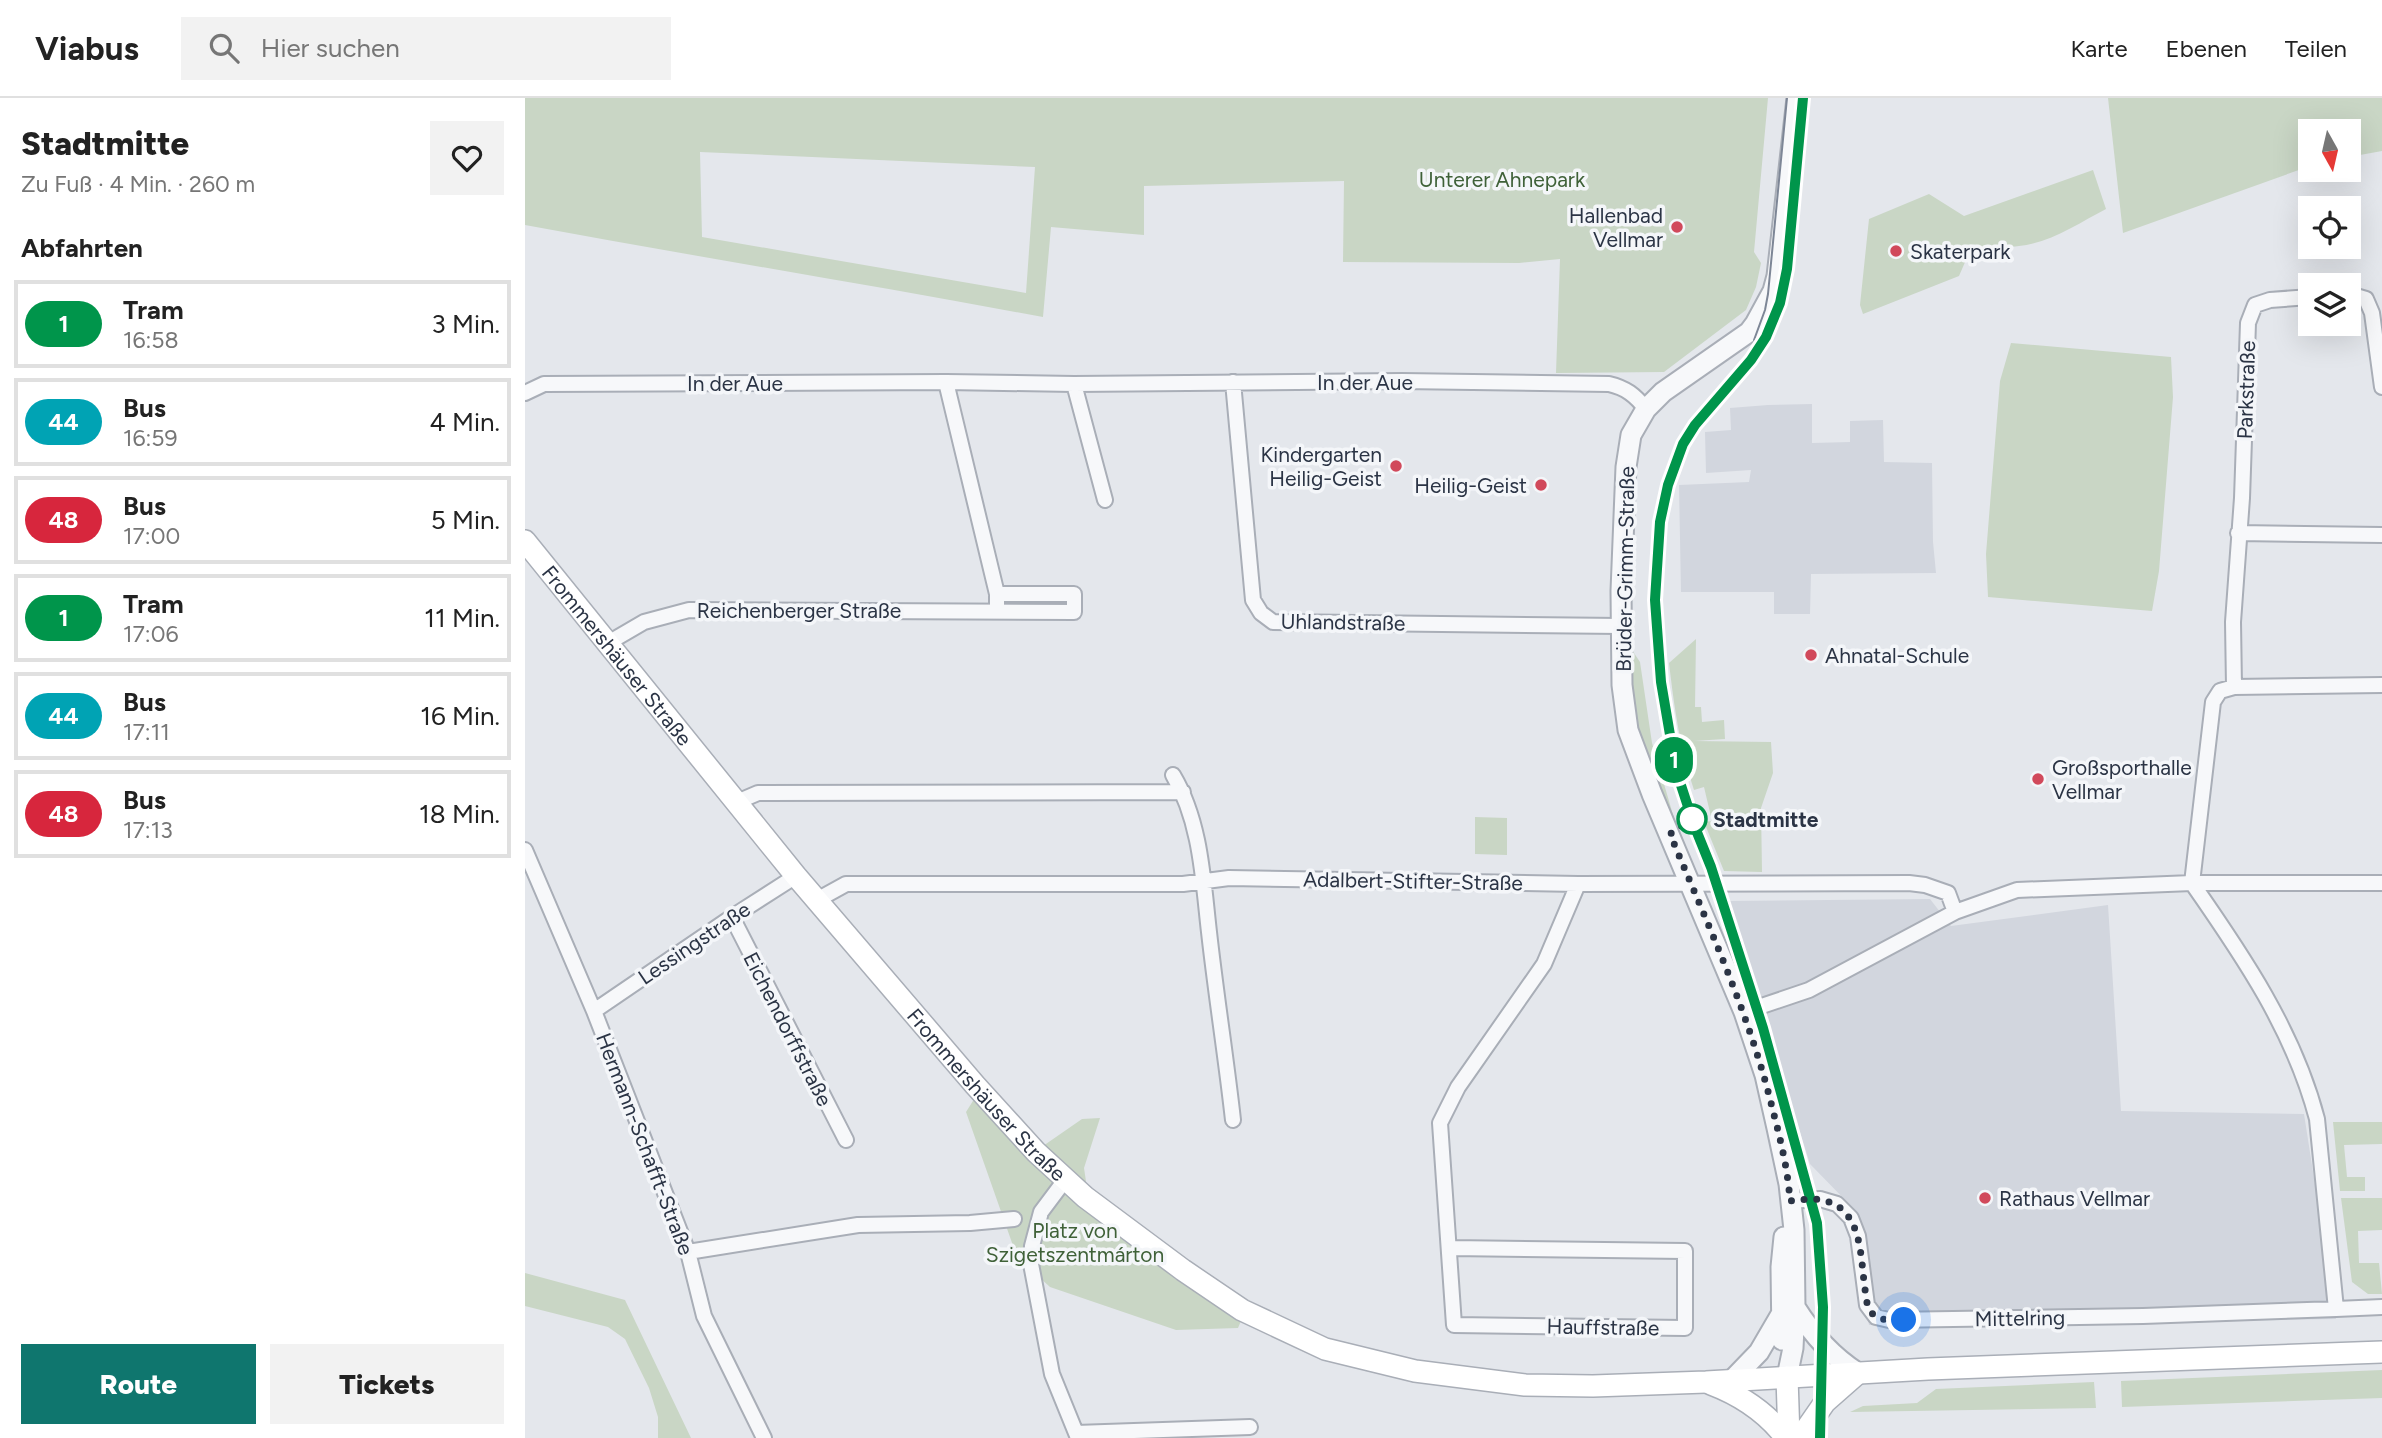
<!DOCTYPE html>
<html lang="de">
<head>
<meta charset="utf-8">
<style>
	:root { --surface:#fff; --page:#f2f2f2; --text:#222; --muted:#767676; --line:#e0e0e0; --accent:#0f766e }
	body { margin:0; font-family:Figtree,sans-serif; background:var(--page); color:var(--text); height:100vh; display:flex; flex-direction:column; font-size:26px; white-space:nowrap }
	* { box-sizing:border-box; margin:0 }
	p { font-size:23px; color:var(--muted) }
	.icon { flex:none; width:38px; height:38px; fill:none; stroke:currentColor; stroke-width:2; stroke-linecap:round; stroke-linejoin:round }
	.map { position:relative; flex:1; overflow:hidden }
	.panel { display:flex; flex-direction:column; background:var(--surface); width:525px }
	.panel>* { flex:none }
	.badge { padding:0 14px; border-radius:23px; font-size:24px; line-height:46px }
	.needle { width:46px; rotate:172deg }
	.fabs { position:absolute; left:1773px; top:21px; display:grid; gap:14px }
	.fabs a { display:grid; place-items:center; width:63px; height:63px; border-radius:0px; background:var(--surface); box-shadow:0 7px 28px #0002; font-size:35px }
	.you { position:absolute; width:35px; height:35px; margin:-18px; border:5px solid #fff; border-radius:50%; background:#1a73e8; box-shadow:0 0 0 10px #1a73e833 }
	.map>.badge { position:absolute; translate:-50% -50%; box-shadow:0 0 0 4px #fff }
	h2 { padding:0 21px; font-size:26px; line-height:63px }
	.round { display:grid; place-items:center; flex:none; width:74px; height:74px; border-radius:0px; background:var(--page) }
	.overview { display:flex; align-items:center; justify-content:space-between; height:119px; padding:0 21px }
	h1 { font-size:33px; font-weight:800; line-height:52px }
	.cta { display:flex; gap:14px; margin-top:auto; padding:14px 21px }
	.cta a { flex:1; height:80px; border-radius:0px; background:var(--accent); color:#fff; font-size:28px; font-weight:800; line-height:80px; text-align:center }
	.cta a+a { background:var(--page); color:var(--text) }
	ul { padding:0; list-style:none }
	li { display:flex; align-items:center; gap:21px; height:88px; margin:0 14px 10px; padding:0 7px; border:4px solid var(--line); border-radius:0px }
	li div { flex:1 }
	li b { display:block; font-size:26px }
	li em { font-style:normal }
	li .badge { min-width:77px; font-weight:700; text-align:center }
	header { display:flex; align-items:center; gap:42px; box-sizing:border-box; height:98px; padding:0 35px; background:var(--surface); border-bottom:2px solid var(--line) }
	header strong { font-size:33px }
	nav { display:flex; gap:38px; margin-inline-start:auto; font-size:24px }
	.search { width:490px; height:63px; background:var(--page); display:flex; align-items:center; gap:18px; box-sizing:border-box; padding:0 24px; border-radius:0px; color:var(--muted); font-size:26px }
	main { display:flex; flex:1; min-height:0 }
	.map>svg:first-child { display:block }
</style>
</head>
<body>
<header>
<strong>Viabus</strong>
<div class="search"><svg class="icon" aria-label="search" viewBox="0 0 24 24"><circle cx="10" cy="10" r="6"/><path d="M15 15l6 6"/></svg>Hier suchen</div>
<nav><a>Karte</a><a>Ebenen</a><a>Teilen</a></nav>
</header>
<main>
<section class="panel">
<div class="overview"><div><h1>Stadtmitte</h1><p>Zu Fuß · 4 Min. · 260 m</p></div><a class="round"><svg class="icon" aria-label="heart" viewBox="0 0 24 24"><path d="M12 20l-8-8c-3-5 5-10 8-4 3-6 11-1 8 4z"/></svg></a></div>
<h2>Abfahrten</h2>
<ul>
<li><span class="badge" style="background:#00954b;color:#fff">1</span><div><b>Tram</b><p>16:58</p></div><em>3 Min.</em></li>
<li><span class="badge" style="background:#00a3b4;color:#fff">44</span><div><b>Bus</b><p>16:59</p></div><em>4 Min.</em></li>
<li><span class="badge" style="background:#d7263d;color:#fff">48</span><div><b>Bus</b><p>17:00</p></div><em>5 Min.</em></li>
<li><span class="badge" style="background:#00954b;color:#fff">1</span><div><b>Tram</b><p>17:06</p></div><em>11 Min.</em></li>
<li><span class="badge" style="background:#00a3b4;color:#fff">44</span><div><b>Bus</b><p>17:11</p></div><em>16 Min.</em></li>
<li><span class="badge" style="background:#d7263d;color:#fff">48</span><div><b>Bus</b><p>17:13</p></div><em>18 Min.</em></li>
</ul>
<div class="cta"><a>Route</a><a>Tickets</a></div>
</section>
<div class="map">
<svg width="1857" height="1340" viewBox="0 0 1857 1340">
	<rect width="100%" height="100%" fill="#e4e7ec"/>
	<!-- built -->
	<path fill="#d2d6de" d="M1287 306V345L1325 344V323L1358 322 1359 364 1407 365 1408 444 1411 475 1286 476 1285 516H1249V494H1156L1154 387 1224 384 1226 372 1181 375 1180 334 1206 332 1205 310 1243 307Z
		M1405 801 1426 828 1583 807 1596 1013 1779 1016 1811 1221 1344 1227 1326 1108 1285 1066 1202 803Z"/>
	<!-- green -->
	<path fill="#c9d6c5" fill-rule="evenodd" d="M0 0H1243L1229 154 1236 165 1231 189 1221 212 1139 274 1031 275 1035 161 994 165 818 164 819 83 619 88V137L526 129 518 219C346 187 173 159 0 127ZM175 54 510 69 501 195 177 139Z
		M1583 0H1857V53L1824 59V33H1785V68L1598 135Z
		M1568 72 1581 111C1554 125 1525 145 1494 148 1473 151 1465 147 1444 155L1434 178 1338 216 1335 207 1344 121 1404 96 1439 118Z
		M1486 245 1646 259 1648 299 1634 473 1627 513 1463 499 1461 456 1475 283Z
		M1171 541 1170 609H1176L1177 624 1199 622 1200 641 1169 643 1246 644 1248 675 1236 710 1237 774 1199 773 1179 724 1187 723 1179 689 1169 692C1155 651 1149 608 1144 565Z
		M1105 549 1115 564 1127 645 1151 727 1149 728 1129 682 1108 618Z
		M950 719 982 720V757L950 756Z
		M458 987 518 1048 557 1021 575 1020 559 1070 562 1090 723 1206 713 1230 651 1232 525 1189 492 1159 441 1014Z
		M1808 1024H1857V1046L1819 1047 1822 1079H1840V1093H1815Z
		M1816 1100H1857V1132L1833 1133 1834 1165H1854L1857 1196H1843L1827 1184Z
		M0 1175 100 1202 166 1340H133V1319L124 1290 100 1241 83 1229 0 1208Z
		M1857 1272V1300L1597 1309 1596 1283Z
		M1569 1284 1571 1310 1325 1314 1338 1308 1392 1305 1411 1291Z"/>
	<g fill="none" stroke-linecap="round" stroke-linejoin="round">
		<!-- minor casing -->
		<g stroke="#a9aeb7" stroke-width="18">
			<path id="minor" d="M1824 196 1841 201 1847 215 1857 289
				M421 284 472 496
				M708 284 728 502 736 515 748 524 1096 528
				M549 286 580 402
				M0 295 19 286 421 284 549 286 877 283 1084 286C1101 290 1110 297 1121 311
				M1713 435 1857 437
				M83 545 119 524 164 512 549 514V496H472V512
				M1709 589 1708 524 1717 400 1723 225 1730 207 1745 202 1785 199
				M648 677C676 724 678 782 684 834 691 897 701 959 708 1022
				M212 704 233 695 658 694
				M0 752 69 913 163 1154 179 1218 239 1340
				M1667 785 1688 604 1695 593 1709 589 1857 587
				M292 802 321 786H658L704 780 1053 786 1384 785 1400 787 1423 795 1430 814
				M207 819 321 1042
				M69 913 207 819 271 778
				M1219 914 1284 892 1430 814 1492 792 1667 785H1857
				M540 1082 516 1114 507 1148 506 1166 527 1276 553 1340
				M1264 1103 1295 1101 1312 1106 1326 1120 1333 1138 1342 1207 1351 1219 1364 1222 1618 1218 1811 1211 1792 1021C1769 933 1718 858 1667 785
				M926 1150 1160 1153V1230L929 1227 915 1025 933 989 1019 866 1053 786
				M163 1154 333 1127 445 1125 489 1121
				M1811 1211 1857 1209
				M551 1335 725 1329"/>
		</g>
		<!-- tertiary casing -->
		<g stroke="#a9aeb7" stroke-width="23">
			<path id="tertiary" d="M1270 1209C1287 1236 1306 1258 1333 1275
				M1257 1242 1256 1169 1259 1139
				M1262 1279 1268 1250 1270 1209 1269 1132 1264 1086 1252 1030 1240 977 1219 914 1127 696 1103 632 1097 587 1096 493 1101 369 1106 337 1121 311 1138 294 1224 234 1230 226 1248 193 1252 178 1272 0
				M1207 1282 1234 1254 1255 1218"/>
		</g>
		<!-- secondary casing -->
		<g stroke="#a9aeb7" stroke-width="24">
			<g id="secondary">
				<path id="s1" d="M0 443 271 778 450 987 511 1054 560 1099 658 1172 717 1212 800 1251 890 1273 1000 1287 1068 1288 1181 1284 1403 1271 1857 1254"/>
				<path d="M1262 1279 1264 1340"/>
				<path d="M1186 1286C1215 1297 1242 1315 1261 1340"/>
				<path d="M1275 1340 1300 1304 1333 1275"/>
			</g>
		</g>
		<!-- minor -->
		<use href="#minor" stroke="#f7f8fa" stroke-width="14"/>
		<!-- tertiary -->
		<use href="#tertiary" stroke="#f7f8fa" stroke-width="19"/>
		<!-- secondary -->
		<use href="#secondary" stroke="#fff" stroke-width="21"/>
		<!-- tram -->
		<path stroke="#7d8696" stroke-width="2" d="M1278 0 1262 171 1255 205 1241 239 1226 262 1170 327 1158 346 1143 387 1135 424 1130 501 1136 584 1151 672 1166 721 1186 769 1238 930 1292 1126 1298 1209 1295 1340
			M1229 242 1240 212 1243 196 1262 0"/>
	</g>
	<g fill="none" stroke-linecap="round" stroke-linejoin="round">
		<!-- line casing -->
		<g stroke="#fff" stroke-width="16">
			<path id="line" d="M1278 0 1262 171 1255 205 1241 239 1226 262 1170 327 1158 346 1143 387 1135 424 1130 502 1136 584 1151 672 1169 727 1186 769 1238 930 1292 1125 1298 1209 1295 1340"/>
		</g>
		<!-- line -->
		<use href="#line" stroke="#00954b" stroke-width="10"/>
		<!-- walk -->
		<path stroke="#2b3445" stroke-width="7" stroke-dasharray="0 12.6" d="M1167 721 1145 736C1183 827 1225 917 1248 1013 1256 1043 1263 1073 1265 1103 1275 1102 1287 1100 1297 1102 1338 1110 1335 1158 1340 1191 1341 1201 1342 1214 1352 1219 1360 1223 1371 1222 1379 1222"/>
	</g>
	<!-- markers -->
	<g fill="#d1495b" stroke="#f4f6f9" stroke-width="2.5">
		<circle cx="1152" cy="129" r="7"/>
		<circle cx="1371" cy="153" r="7"/>
		<circle cx="871" cy="368" r="7"/>
		<circle cx="1016" cy="387" r="7"/>
		<circle cx="1286" cy="557" r="7"/>
		<circle cx="1513" cy="681" r="7"/>
		<circle cx="1460" cy="1100" r="7"/>
	</g>
	<circle fill="#fff" stroke="#00954b" stroke-width="3.5" cx="1167" cy="721" r="14"/>
	<g text-anchor="middle" dominant-baseline="central" stroke-width="7" stroke-linejoin="round" paint-order="stroke">
		<!-- park labels -->
		<g font-size="21" fill="#3f6138" stroke="#f4f6f9">
			<text x="977" y="81">Unterer Ahnepark</text>
			<text x="550" y="1132">Platz von<tspan x="550" dy="24">Szigetszentmárton</tspan></text>
		</g>
		<!-- poi labels -->
		<g font-size="21" fill="#2b3445" stroke="#f4f6f9" text-anchor="start">
			<text x="1138" y="117" text-anchor="end">Hallenbad<tspan x="1138" dy="24">Vellmar</tspan></text>
			<text x="1385" y="153">Skaterpark</text>
			<text x="857" y="356" text-anchor="end">Kindergarten<tspan x="857" dy="24">Heilig-Geist</tspan></text>
			<text x="1002" y="387" text-anchor="end">Heilig-Geist</text>
			<text x="1300" y="557">Ahnatal-Schule</text>
			<text x="1527" y="669">Großsporthalle<tspan x="1527" dy="24">Vellmar</tspan></text>
			<text x="1474" y="1100">Rathaus Vellmar</text>
		</g>
		<!-- street labels -->
		<g font-size="21" fill="#2b3445" stroke="#f4f6f9">
			<text x="840" y="284">In der Aue</text>
			<text x="210" y="285">In der Aue</text>
			<text transform="translate(1721 292) rotate(-88)">Parkstraße</text>
			<text transform="translate(1100 471) rotate(-89)">Brüder-Grimm-Straße</text>
			<text x="274" y="512">Reichenberger Straße</text>
			<text transform="translate(818 524) rotate(1)">Uhlandstraße</text>
			<text stroke="none"><textPath href="#s1" startOffset="147">Frommershäuser Straße</textPath></text>
			<text transform="translate(888 783) rotate(1)">Adalbert-Stifter-Straße</text>
			<text transform="translate(169 845) rotate(-34)">Lessingstraße</text>
			<text transform="translate(263 931) rotate(63)">Eichendorffstraße</text>
			<text stroke="none"><textPath href="#s1" startOffset="721">Frommershäuser Straße</textPath></text>
			<text transform="translate(120 1046) rotate(69)">Hermann-Schafft-Straße</text>
			<text transform="translate(1495 1220) rotate(-1)">Mittelring</text>
			<text transform="translate(1078 1229) rotate(1)">Hauffstraße</text>
		</g>
		<!-- stop labels -->
		<g font-size="21" font-weight="bold" fill="#2b3445" stroke="#f4f6f9" text-anchor="start">
			<text x="1188" y="721">Stadtmitte</text>
		</g>
	</g>
</svg>
<div class="fabs">
<a><svg class="needle" viewBox="-14 -14 28 28"><path d="M0-13l5 13h-10z" fill="#e53935"/><path d="M0 13l5-13h-10z" fill="#767676"/></svg></a>
<a><svg class="icon" aria-label="locate" viewBox="0 0 24 24"><circle cx="12" cy="12" r="6"/><path d="M12 2v4M12 18v4M2 12h4M18 12h4"/></svg></a>
<a><svg class="icon" aria-label="layers" viewBox="0 0 24 24"><path d="M12 4l9 5-9 5-9-5zM3 14l9 5 9-5"/></svg></a>
</div>
<div class="you" style="left:1379px;top:1222px"></div>
<b class="badge" style="left:1149px;top:662px;background:#00954b;color:#fff">1</b>
</div>
</main>
</body>
</html>
